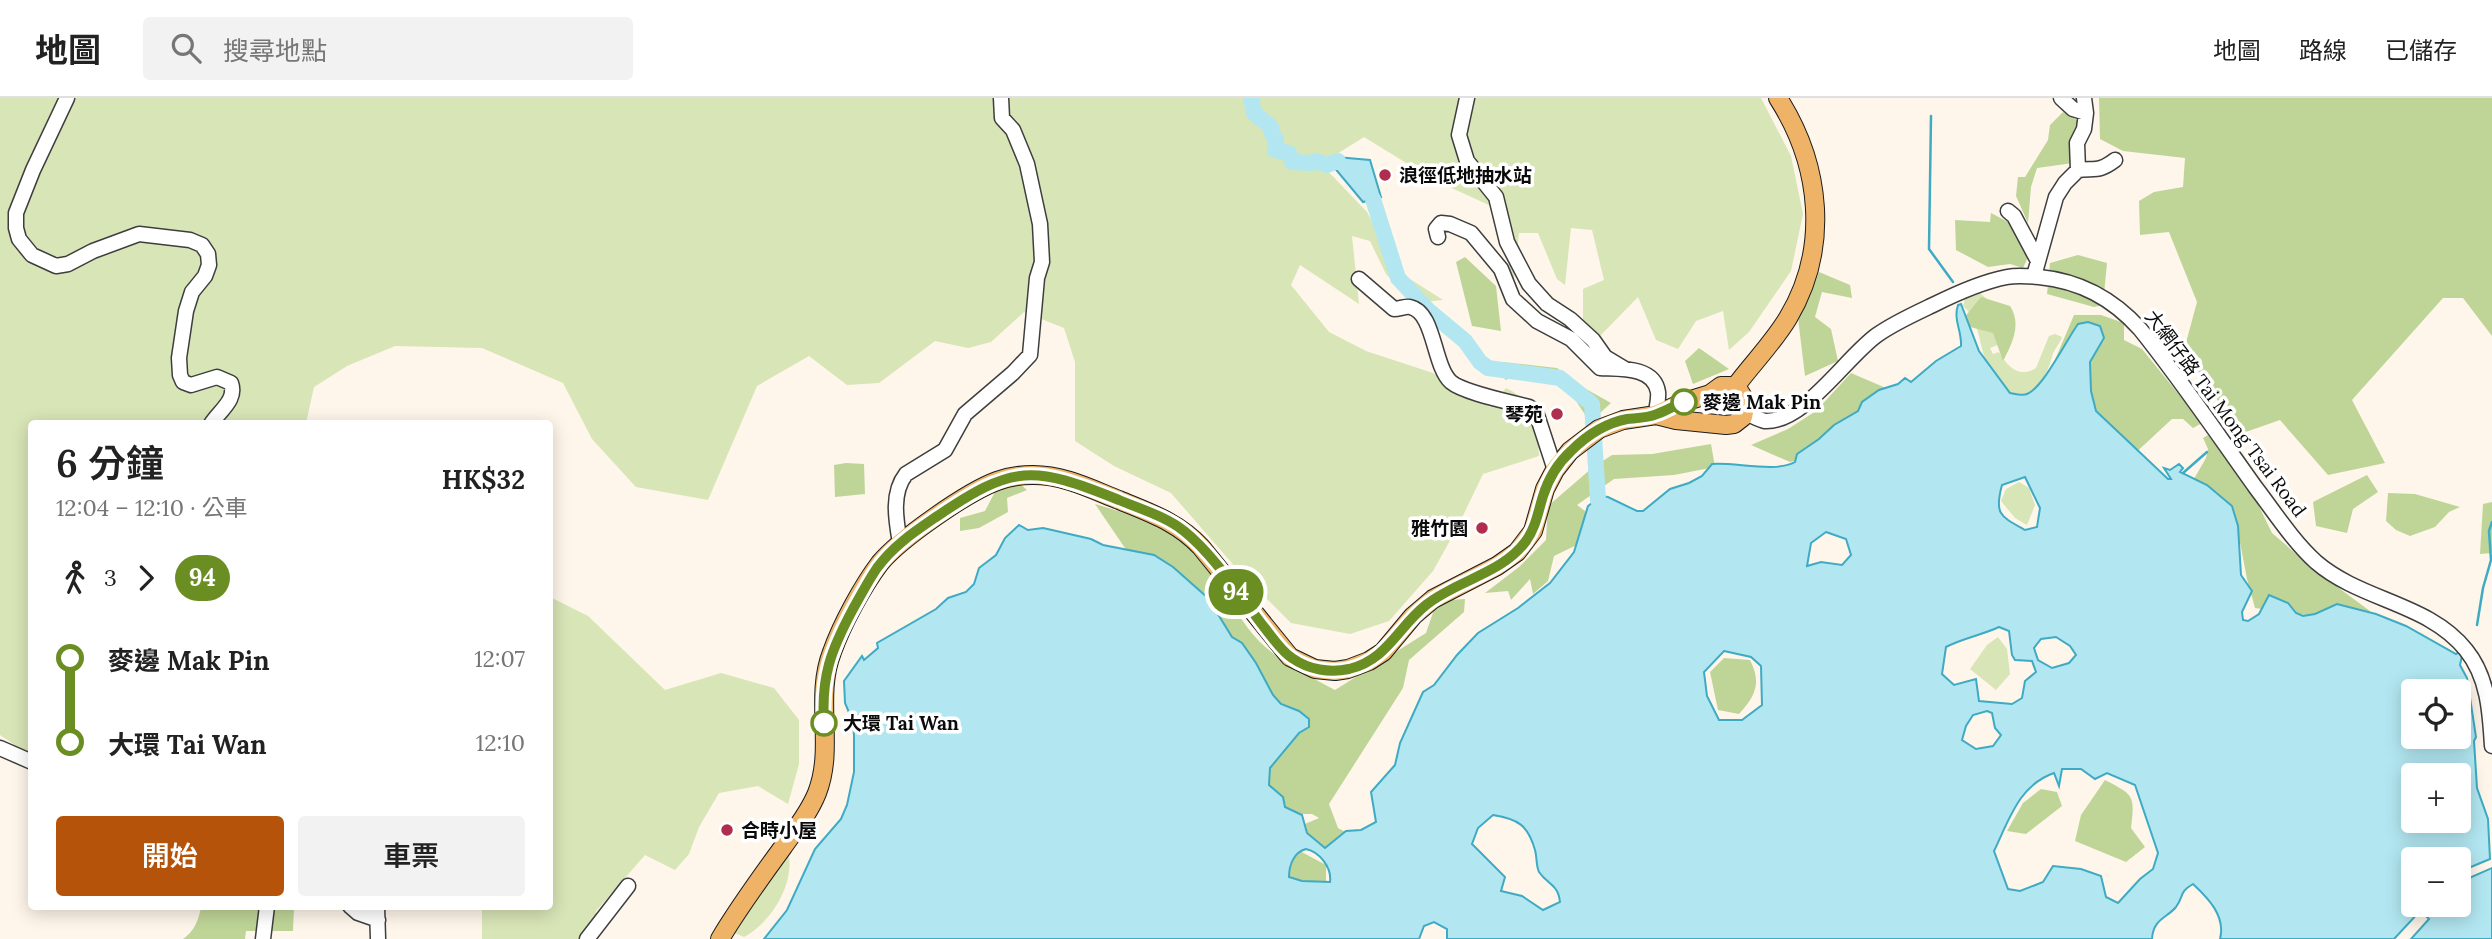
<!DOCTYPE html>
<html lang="zh-TW">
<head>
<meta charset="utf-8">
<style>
	:root { --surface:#fff; --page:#f2f2f2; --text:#222; --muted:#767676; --line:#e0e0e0; --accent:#b45309 }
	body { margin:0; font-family:Lora,"Noto Sans TC",serif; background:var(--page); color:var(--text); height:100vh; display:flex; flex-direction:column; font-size:26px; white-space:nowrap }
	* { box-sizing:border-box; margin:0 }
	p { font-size:23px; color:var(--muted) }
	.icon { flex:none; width:38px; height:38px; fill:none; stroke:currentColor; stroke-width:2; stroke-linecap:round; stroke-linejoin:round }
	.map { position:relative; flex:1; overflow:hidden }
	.drawer { position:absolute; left:28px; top:322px; width:525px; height:490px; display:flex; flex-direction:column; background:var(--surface); border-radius:7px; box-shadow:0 4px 18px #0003 }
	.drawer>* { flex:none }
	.badge { padding:0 14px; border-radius:23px; font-size:24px; line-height:46px }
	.controls { position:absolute; left:2401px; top:581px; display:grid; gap:14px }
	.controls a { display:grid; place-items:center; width:70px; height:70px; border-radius:7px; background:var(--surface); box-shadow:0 4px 18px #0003; font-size:35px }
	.map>.badge { position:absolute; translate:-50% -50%; box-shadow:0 0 0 4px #fff }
	.legs { display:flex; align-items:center; gap:10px; height:77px; padding:0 28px; font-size:23px }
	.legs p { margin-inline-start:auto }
	.headline { display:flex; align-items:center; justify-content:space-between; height:119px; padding:0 28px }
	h1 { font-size:38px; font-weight:600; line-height:52px }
	.action { display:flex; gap:14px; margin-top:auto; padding:14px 28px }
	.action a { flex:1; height:80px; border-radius:7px; background:var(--accent); color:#fff; font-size:28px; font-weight:600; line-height:80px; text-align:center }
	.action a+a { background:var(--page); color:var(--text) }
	ul { padding:0 28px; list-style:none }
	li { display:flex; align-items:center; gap:24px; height:84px; font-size:26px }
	li i { display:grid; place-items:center; width:10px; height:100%; margin:0 9px; background:currentColor }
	li i::after { content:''; width:18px; height:18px; margin:-9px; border:5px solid; border-radius:50%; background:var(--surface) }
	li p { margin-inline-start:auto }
	li:first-child i { background:linear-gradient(#0000 50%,currentColor 0) }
	li:last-child i { background:linear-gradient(currentColor 50%,#0000 0) }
	header { display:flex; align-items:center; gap:42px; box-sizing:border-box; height:98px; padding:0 35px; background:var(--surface); border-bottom:2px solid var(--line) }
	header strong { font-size:33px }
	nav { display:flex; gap:38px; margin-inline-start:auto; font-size:24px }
	.search { width:490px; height:63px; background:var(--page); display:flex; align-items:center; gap:18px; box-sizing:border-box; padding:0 24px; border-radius:7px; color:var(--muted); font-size:26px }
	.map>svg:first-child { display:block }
</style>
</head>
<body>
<header>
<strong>地圖</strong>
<div class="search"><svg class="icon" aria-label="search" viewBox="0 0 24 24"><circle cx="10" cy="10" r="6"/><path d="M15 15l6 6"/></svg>搜尋地點</div>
<nav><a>地圖</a><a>路線</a><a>已儲存</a></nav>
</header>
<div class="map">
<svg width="2492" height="841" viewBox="0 0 2492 841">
	<rect width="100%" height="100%" fill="#fef6ea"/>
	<!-- green -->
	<path fill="#d8e5b6" d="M0 0H1761L1791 58 1803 116 1791 173 1749 234 1729 252 1723 213 1696 223 1678 251 1656 242 1638 199 1599 239 1583 224V191L1604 182 1592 132 1571 130 1565 187 1557 181 1538 135H1519L1513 191 1500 112 1434 82 1364 39 1321 66 1367 114 1399 174 1443 202 1413 205 1386 176 1370 143 1352 138 1359 206 1300 167 1291 187 1329 234 1366 253 1433 275 1490 309 1506 290C1537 305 1538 327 1539 358L1483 376 1457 430 1433 473 1389 523 1350 536 1291 525 1237 471 1171 395 1114 368 1075 343V264L1064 230 1024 214 991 244 968 250 935 243 879 285 847 287 809 258 757 288 708 402 636 389 592 341 563 285 482 250 395 248 347 268 314 289 306 325 32 326 31 658 0 637Z
		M1980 195 1988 202 2000 246 1990 250 1993 256 1999 254C2007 268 2019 281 2036 270L2049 238 2055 236 2062 239C2060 246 2053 252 2052 259 2047 276 2043 284 2028 296L2011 295C2004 286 1994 278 1989 268 1977 248 1982 224 1963 208L1965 201Z
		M2019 384 2029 390 2035 407 2027 427 2015 420 2001 403 2006 391Z
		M550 499 588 518 665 592 721 575 774 590 799 622V666L788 706 758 688 719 695 699 729 689 756 675 772 645 757 596 813 595 841H482V809L550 808Z
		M1998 539 2007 551 2010 576 1996 592 1970 571 1987 547Z
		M788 753C796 784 772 824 744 839L730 833Z"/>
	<!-- forest -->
	<path fill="#bfd597" d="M2099 0H2492V238L2463 200H2443L2352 302 2385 365 2328 377 2280 322 2240 336 2184 252 2197 204 2169 134 2140 137 2139 103 2154 94 2183 89 2185 60 2123 53 2100 41Z
		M2063 14 2079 23 2073 65 2037 70 2031 89 2028 125 2016 98 2018 79H2025L2048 42 2050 27Z
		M1991 115 2010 125 2029 157 2023 170 2010 166 1988 169 1956 152 1955 122 1990 124Z
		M2078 157 2107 165 2103 207 2094 209 2047 196 2050 165Z
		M1465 159 1496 188 1501 233 1472 228 1456 164Z
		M1819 174 1850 187 1852 200 1822 194 1815 219 1831 231 1838 263 1805 278 1798 220Z
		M1981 199 2010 208C2022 226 2012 246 2003 263L1993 235 1959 226Z
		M2074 217H2101L2124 225V242L2142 251 2202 325 2193 330 2183 321H2172L2131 359 2038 302Z
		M1699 250 1729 271 1693 286 1685 263Z
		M1503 264 1557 270 1579 287 1611 305 1590 324 1564 285 1520 277 1505 282Z
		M1851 275 1886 290 1848 350 1790 364 1751 347 1788 331 1816 313Z
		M2208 337 2254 398 2272 435 2317 474 2370 513 2326 520 2255 510 2247 481 2236 423 2187 393 2206 360 2208 351 2203 340Z
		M1711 346 1715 369 1674 377 1614 381 1577 407 1585 413 1587 442 1554 458 1548 483 1533 496 1530 481 1511 502 1508 493 1485 495 1519 469 1546 442 1548 408 1592 370 1612 357 1652 356Z
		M846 365 864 366 865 396 835 399 834 367Z
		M2367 377 2378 394 2353 411 2347 435 2316 428 2313 404Z
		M1018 384 1027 392 1007 400 1008 414 979 430 960 433V420L985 413 996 392Z
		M2388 395 2415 396 2460 409 2449 414 2435 429 2410 438 2396 432 2386 423Z
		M2492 404V455L2480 456 2483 406Z
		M1095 406C1157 424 1184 435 1222 490 1233 507 1244 528 1259 543 1281 565 1308 577 1335 592L1426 535 1437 503 1465 501 1464 514 1409 562 1403 590 1329 706 1338 730 1362 743 1334 760 1296 749 1286 734 1319 720 1312 716H1288L1259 690 1255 590 1127 453Z
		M1724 560 1750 562C1762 586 1755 598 1739 616L1718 612 1710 574Z
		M2105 682C2134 697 2135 697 2131 730L2145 749 2126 764 2075 743 2081 717Z
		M2041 691 2057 694 2062 708 2026 736 2007 733 2023 705Z
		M1298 752 1326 767V784L1293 790 1286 772Z
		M201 809H294L293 833H246L245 841H183C194 834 199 821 201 809Z"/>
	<!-- water -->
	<path fill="#b2e7f1" stroke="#3eaac3" stroke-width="2" fill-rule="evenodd" d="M1336 59 1370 62 1381 99 1363 104 1333 68Z
		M1961 206 1979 253 2010 295C2016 296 2022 298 2027 296 2043 290 2067 241 2078 226L2088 224 2100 228 2104 240 2090 264 2091 293 2096 313 2168 381H2171L2164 370 2170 372 2179 366 2183 370 2180 374 2207 387 2232 408 2238 428 2241 477 2252 493 2242 514 2243 522 2248 523 2259 516 2269 497 2288 505 2296 515 2303 518 2315 516 2337 506 2376 516 2406 528 2456 556 2459 554 2462 558 2460 567 2467 580 2476 639 2474 643 2477 690 2488 721 2490 761 2459 774V761H2413V807H2430L2423 815 2420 813 2394 841H2220C2226 818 2208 800 2193 786 2179 794 2184 798 2176 809 2167 820 2153 821 2152 841H1447V831L1434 824 1424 828 1419 841H764L787 812 815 751 841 721 847 707 854 674V638L853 624 845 605 844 583 862 558 864 562 878 550 877 545 936 511 948 500 966 494 974 486 979 470 996 457 1005 440 1019 427 1028 432 1043 430 1052 432 1091 441 1103 447 1154 457 1173 469 1208 500 1232 539 1242 545 1256 565 1273 597 1281 606 1299 613 1309 621V629L1299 635 1270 670 1269 687 1283 699 1285 709 1302 717 1307 735 1325 750 1346 733 1361 732 1376 724 1371 694 1395 667 1400 645 1423 594 1434 587 1457 557 1478 535 1518 510 1550 485 1574 454 1588 408 1601 398 1608 399 1637 413H1643L1670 391 1689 385 1702 378 1712 366C1735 364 1776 375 1795 364L1797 356 1819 341 1834 327 1858 313 1862 304 1879 292 1898 286 1905 280 1911 284 1936 263 1961 248C1962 233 1953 222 1958 207ZM2025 379 2040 410 2037 429 2025 432C2000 418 1994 416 2002 387ZM1826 434 1846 441 1851 457 1842 467 1821 464 1807 468 1811 445ZM1999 529 2009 533 2012 557 2015 562 2032 563 2036 574 2025 583 2022 600 2012 606 1979 603 1976 581 1954 587 1942 576 1946 549C1963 540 1982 537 1999 529ZM2056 539 2070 548 2076 557 2069 565 2052 570 2038 562 2034 550 2041 541ZM1724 553 1751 559 1761 568 1762 607 1742 622H1719L1707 598 1704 574ZM2413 593H2459V639H2413ZM1987 613 1992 615 1995 630 2001 637 1993 648 1976 651 1962 642 1966 628 1973 617ZM2062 671H2081L2095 681 2107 675 2135 687 2158 755 2153 771 2140 781 2118 805 2106 799 2101 778 2081 771 2053 768 2043 784 2020 793 2008 791 1994 753C2009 722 2019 687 2054 675L2059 688ZM2413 677H2459V723H2413ZM1493 717C1518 721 1528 727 1535 752 1537 759 1536 768 1539 774 1548 787 1558 786 1560 804L1543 812 1522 798 1501 793 1505 779 1472 746 1478 730ZM1306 751C1320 754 1332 770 1330 784L1302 783 1289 779C1289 767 1294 754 1306 751Z
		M2492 770V841H2411L2429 821 2426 818 2436 807H2459V785L2467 783V781Z"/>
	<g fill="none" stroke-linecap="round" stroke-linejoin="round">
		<!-- stream -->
		<path stroke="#3eaac3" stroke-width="2.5" d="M1931 18 1929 151 1953 184
			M2183 375 2207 354
			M2477 527 2483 490 2491 462 2489 433 2492 424"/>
		<!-- river -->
		<path stroke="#b2e7f1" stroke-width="16" d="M1251 0 1254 15 1271 29 1272 36 1276 41 1275 52 1289 55 1292 64 1311 65 1316 63 1327 67 1338 63
			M1373 101 1398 180 1429 213 1465 243 1480 264 1488 270 1560 280 1592 306 1598 402"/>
		<!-- minor casing -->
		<g stroke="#3e3e3e" stroke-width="17">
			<path id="minor" d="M67 0 33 72 16 115V130L19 141 32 157 56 168 68 166 93 153 139 136 190 142 202 147 208 156 209 167 205 178 192 194 186 213 179 260 180 277 183 284 191 287 217 279 231 285C237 302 220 312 211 326
				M1467 0 1459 37 1467 63 1496 99 1507 144 1529 186 1547 206 1570 221 1593 242 1605 259 1625 271
				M2061 0 2073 11 2086 15
				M2078 72C2096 70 2099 74 2115 62
				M2008 113 2014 118 2038 163
				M1438 139 1436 131 1441 125 1450 126 1471 135 1501 171 1513 201 1537 223 1571 241 1600 270C1619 271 1654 268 1658 294 1659 301 1656 310 1656 317
				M2034 178 2056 99 2065 85 2078 72 2077 45 2084 31 2086 15 2084 0
				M1359 181 1394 211C1399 211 1406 208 1410 209 1435 214 1433 268 1451 284 1464 295 1511 304 1529 309L1536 314 1555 372
				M1745 315C1751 317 1759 322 1765 323 1804 325 1846 259 1877 237 1894 225 1914 216 1933 207 1957 195 1981 184 2007 179 2017 177 2029 178 2039 179 2080 183 2112 200 2140 231 2181 282 2218 337 2256 390 2275 415 2293 443 2316 464 2361 503 2429 505 2466 552 2488 579 2490 614 2492 648
				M900 445C896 422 891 395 906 376L945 352 965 316 1013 275 1030 257 1037 180 1042 164 1040 126 1027 66 1013 32 1002 20 1001 0
				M0 650 32 664
				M350 808 358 815 378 822
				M377 808 378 841
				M263 841 267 808
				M587 841 628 788"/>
		</g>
		<!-- major casing -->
		<g stroke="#1c1c1c" stroke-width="20">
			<path id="major" d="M1735 289C1752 266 1773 245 1788 220 1830 150 1821 67 1778 0
				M720 841C739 809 761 779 783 749 795 732 809 715 817 695 835 649 814 600 832 554 842 526 862 489 880 465 900 441 967 394 997 383 1008 379 1021 377 1033 377 1064 377 1091 391 1119 402 1150 415 1178 424 1201 449L1290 559 1315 571 1335 573 1348 571 1369 563 1383 554 1413 518 1433 501 1497 468 1517 454 1533 433 1545 391 1555 372 1570 353 1599 331 1623 322 1656 317 1684 304 1710 296 1721 288H1732L1738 291 1746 304 1743 319 1734 326 1726 327 1676 322 1656 317"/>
		</g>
		<!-- minor -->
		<use href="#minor" stroke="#fff" stroke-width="14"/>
		<!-- major -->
		<use href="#major" stroke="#efb368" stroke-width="18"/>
	</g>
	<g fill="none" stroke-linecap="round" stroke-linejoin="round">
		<!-- line-1 casing -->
		<g stroke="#fff" stroke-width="16">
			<path id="line-1" d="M824 625C821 578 831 552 853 511 861 497 868 483 877 470 893 448 914 434 936 419 1014 366 1032 367 1119 402 1140 411 1165 418 1184 433 1214 457 1240 498 1264 529 1273 540 1281 553 1292 560 1309 572 1330 575 1349 571 1387 562 1398 529 1426 507 1457 482 1502 476 1526 443 1536 429 1538 414 1543 398 1548 382 1558 365 1571 353 1586 338 1606 325 1627 321 1637 320 1648 320 1657 316 1666 313 1675 307 1684 304"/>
		</g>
		<!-- line-1 -->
		<use href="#line-1" stroke="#6b8e23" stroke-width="10"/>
	</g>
	<!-- markers -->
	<g fill="#b02d4e" stroke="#fff" stroke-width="2.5">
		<circle cx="1385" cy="77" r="7"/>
		<circle cx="1557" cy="316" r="7"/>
		<circle cx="1482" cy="430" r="7"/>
		<circle cx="727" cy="732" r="7"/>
	</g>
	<g fill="#fff" stroke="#6b8e23" stroke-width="3.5">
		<circle cx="1684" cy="304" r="12"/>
		<circle cx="824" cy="625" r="12"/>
	</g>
	<g text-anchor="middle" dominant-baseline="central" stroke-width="7" stroke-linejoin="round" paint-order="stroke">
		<!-- poi labels -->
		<g font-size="19" font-weight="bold" fill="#0b0b0b" stroke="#fff" text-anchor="start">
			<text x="1399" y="77">浪徑低地抽水站</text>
			<text x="1543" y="316" text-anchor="end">琴苑</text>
			<text x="1468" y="430" text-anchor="end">雅竹園</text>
			<text x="741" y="732">合時小屋</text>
		</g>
		<!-- stop labels -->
		<g font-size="19" font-weight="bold" fill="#0b0b0b" stroke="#fff" text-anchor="start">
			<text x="1703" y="304">麥邊 Mak Pin</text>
			<text x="843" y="625">大環 Tai Wan</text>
		</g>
		<!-- street labels -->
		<g font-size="19" fill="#0b0b0b" stroke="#fff">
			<text transform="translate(2226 315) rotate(53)">大網仔路 Tai Mong Tsai Road</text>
		</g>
	</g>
</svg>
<div class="controls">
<a><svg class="icon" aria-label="locate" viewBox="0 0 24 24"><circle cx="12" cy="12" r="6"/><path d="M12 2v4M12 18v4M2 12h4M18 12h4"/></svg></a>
<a>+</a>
<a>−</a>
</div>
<b class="badge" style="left:1236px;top:494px;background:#6b8e23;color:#fff">94</b>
<section class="drawer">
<div class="headline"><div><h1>6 分鐘</h1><p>12:04 – 12:10 · 公車</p></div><b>HK$32</b></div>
<div class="legs"><svg class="icon" aria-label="walk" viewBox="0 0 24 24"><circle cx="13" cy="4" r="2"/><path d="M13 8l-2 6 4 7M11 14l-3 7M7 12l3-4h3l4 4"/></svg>3<svg class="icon" aria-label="forward" viewBox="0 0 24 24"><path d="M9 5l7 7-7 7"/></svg><b class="badge" style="background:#6b8e23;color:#fff">94</b></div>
<ul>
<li><i style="color:#6b8e23"></i><b>麥邊 Mak Pin</b><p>12:07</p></li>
<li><i style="color:#6b8e23"></i><b>大環 Tai Wan</b><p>12:10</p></li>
</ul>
<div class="action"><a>開始</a><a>車票</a></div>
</section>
</div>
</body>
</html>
